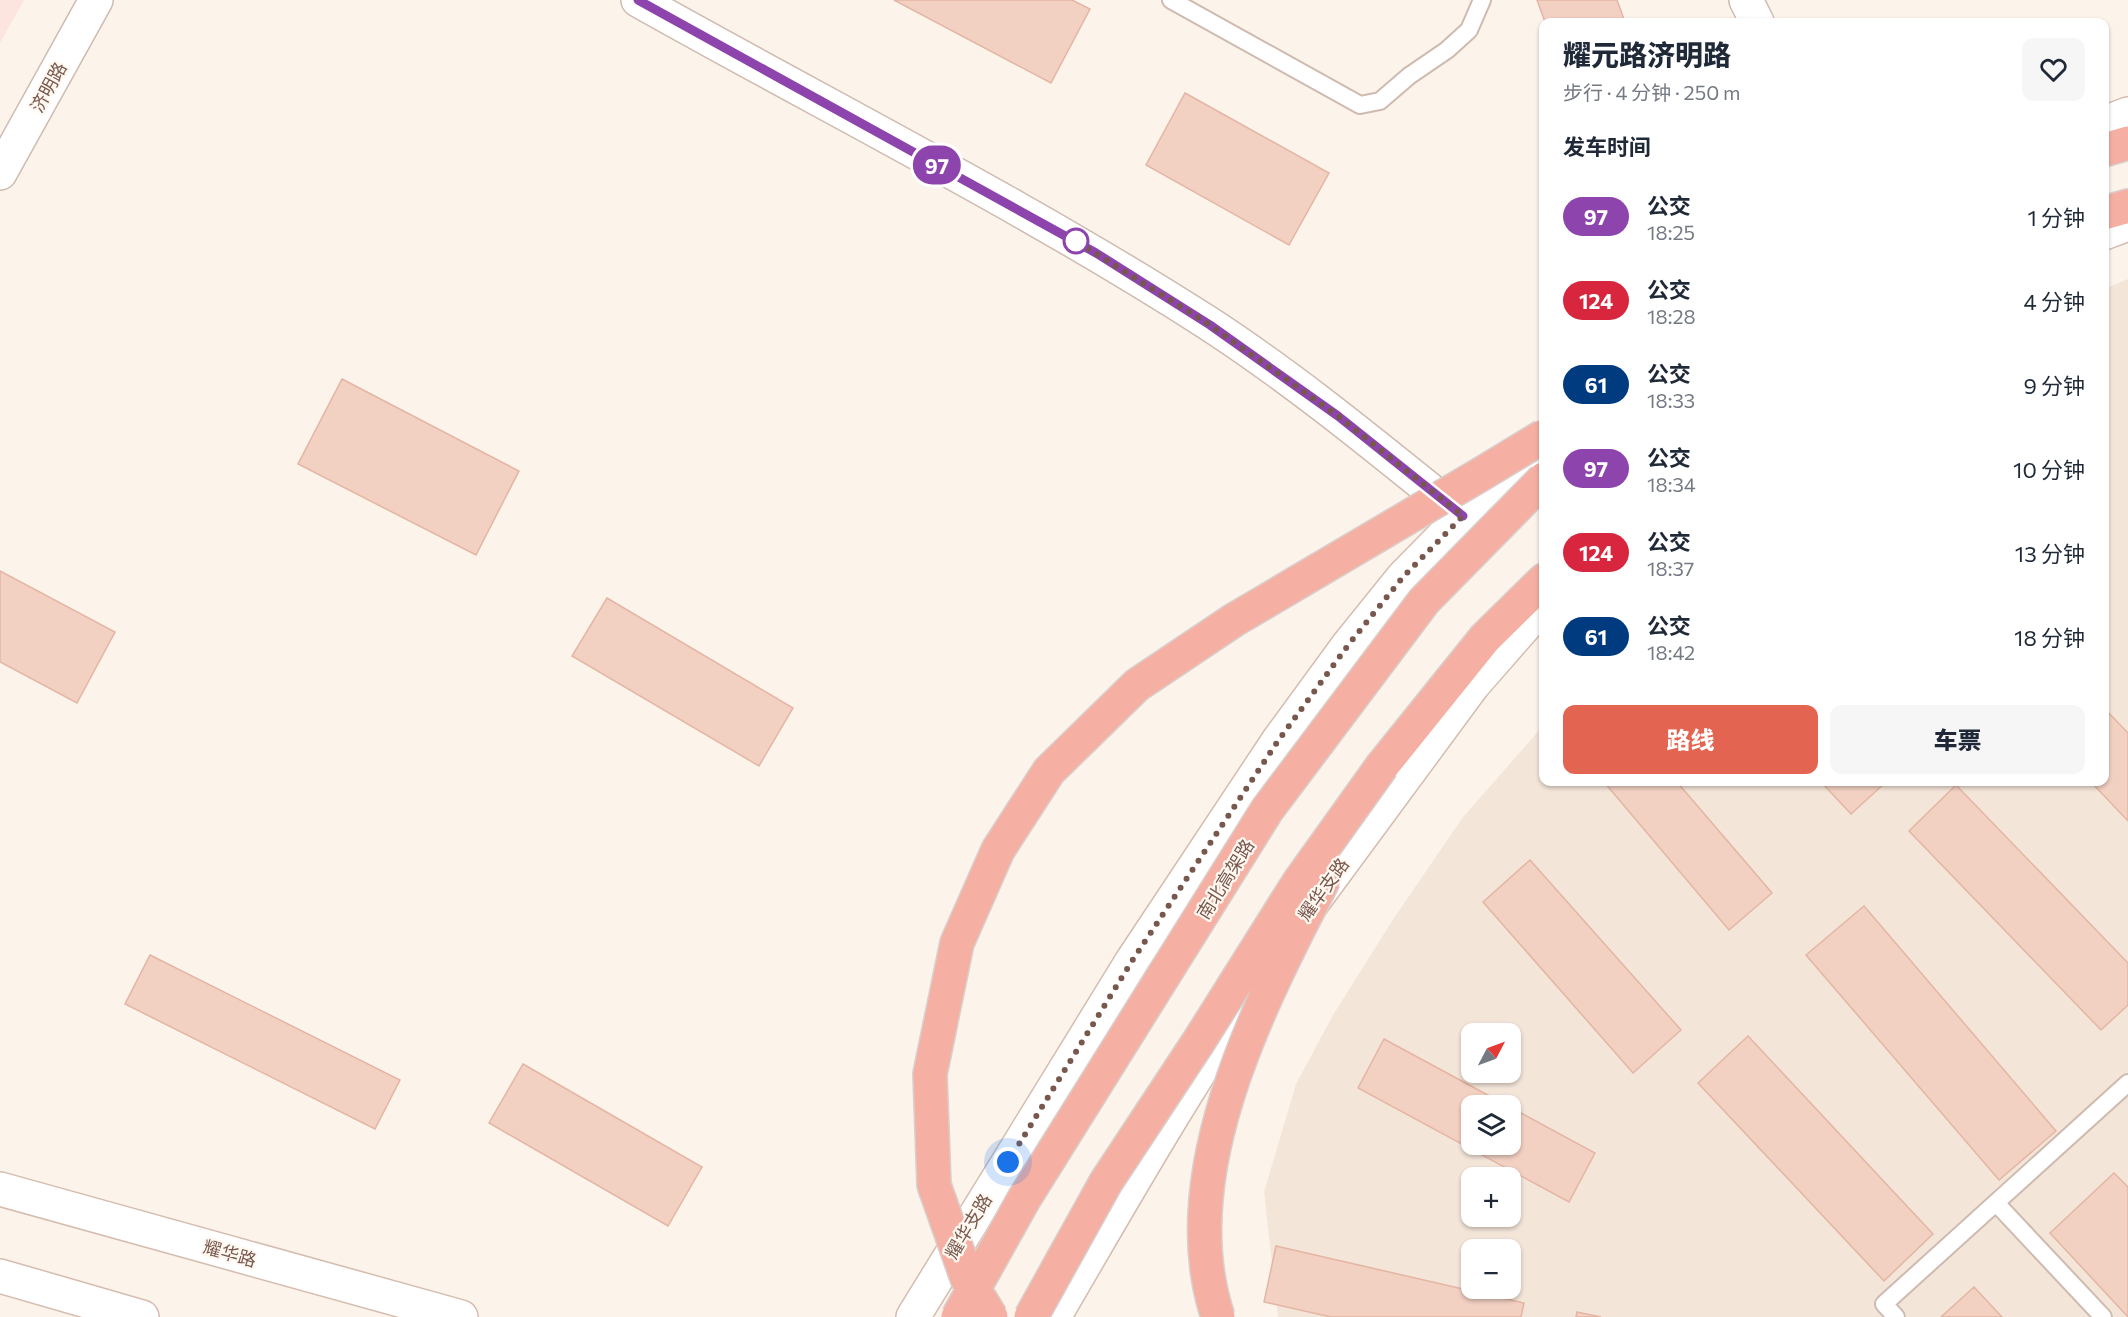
<!DOCTYPE html>
<html lang="zh">
<head>
<meta charset="utf-8">
<style>
	:root { --surface:#fff; --page:#f6f6f7; --text:#1f2937; --muted:#747a83; --accent:#e46452 }
	body { margin:0; font-family:Commissioner,"Noto Sans SC",sans-serif; background:var(--page); color:var(--text); height:100vh; display:flex; flex-direction:column; font-size:22px; white-space:nowrap }
	* { box-sizing:border-box; margin:0 }
	p { font-size:20px; color:var(--muted) }
	.icon { flex:none; width:33px; height:33px; fill:none; stroke:currentColor; stroke-width:2; stroke-linecap:round; stroke-linejoin:round }
	.map { position:relative; flex:1; overflow:hidden }
	.sheet { position:absolute; left:1539px; top:18px; width:570px; height:768px; display:flex; flex-direction:column; background:var(--surface); border-radius:12px; box-shadow:0 2px 4px #0004 }
	.sheet>* { flex:none }
	.badge { padding:0 12px; border-radius:20px; font-size:21px; line-height:39px }
	.needle { width:39px; rotate:49deg }
	.controls { position:absolute; left:1461px; top:1023px; display:grid; gap:12px }
	.controls a { display:grid; place-items:center; width:60px; height:60px; border-radius:12px; background:var(--surface); box-shadow:0 2px 4px #0004; font-size:30px }
	.you { position:absolute; width:30px; height:30px; margin:-15px; border:4px solid #fff; border-radius:50%; background:#1a73e8; box-shadow:0 0 0 9px #1a73e833 }
	.map>.badge { position:absolute; translate:-50% -50%; box-shadow:0 0 0 3px #fff }
	h2 { padding:0 24px; font-size:22px; line-height:54px }
	.round { display:grid; place-items:center; flex:none; width:63px; height:63px; border-radius:12px; background:var(--page) }
	.overview { display:flex; align-items:center; justify-content:space-between; height:102px; padding:0 24px }
	h1 { font-size:28px; font-weight:800; line-height:45px }
	.button { display:flex; gap:12px; margin-top:auto; padding:12px 24px }
	.button a { flex:1; height:69px; border-radius:12px; background:var(--accent); color:#fff; font-size:24px; font-weight:800; line-height:69px; text-align:center }
	.button a+a { background:var(--page); color:var(--text) }
	ul { padding:0; list-style:none }
	li { display:flex; align-items:center; gap:18px; height:84px; padding:0 24px }
	li div { flex:1 }
	li b { display:block; font-size:22px }
	li em { font-style:normal }
	li .badge { min-width:66px; font-weight:700; text-align:center }
	.map>svg:first-child { display:block }
</style>
</head>
<body>
<div class="map">
<svg width="2128" height="1317" viewBox="0 0 2128 1317">
	<rect width="100%" height="100%" fill="#fcf4eb"/>
	<!-- residential -->
	<path fill="#f4e5d9" fill-rule="evenodd" d="M2128 279V1317H1278L1264 1192 1296 1084 1333 1015 1394 918 1463 817 1543 726 1544 782H2104V289ZM1472 1034H1510V1072H1472ZM1472 1106H1510V1144H1472ZM1472 1178H1510V1216H1472ZM1472 1250H1510V1288H1472Z"/>
	<!-- commercial -->
	<path fill="#fce4df" d="M0 0H24L0 43Z"/>
	<!-- building -->
	<path fill="#f2d0c2" stroke="#e4b5a3" stroke-width="1.5" d="M894 0H1072L1090 9 1051 83Z
		M1537 0H1617L1625 22H1545Z
		M1185 93 1329 173 1289 245 1146 165Z
		M342 379 519 471 476 555 298 464Z
		M0 571 115 632 77 703 0 662Z
		M607 598 793 708 759 766 572 656Z
		M2104 708 2128 733V821L2091 782H2104Z
		M1604 782H1677L1772 893 1729 930Z
		M1821 782H1886L1851 814Z
		M1956 785 2128 963V1005L2101 1030 1909 831Z
		M1530 860 1681 1030 1633 1073 1483 902Z
		M1864 906 2056 1131 1999 1180 1806 955Z
		M150 955 400 1080 375 1129 125 1004Z
		M1748 1036 1933 1234 1884 1281 1698 1083Z
		M1384 1039 1508 1106H1472V1144H1510V1107L1595 1153 1569 1202 1358 1088Z
		M523 1064 702 1167 668 1226 489 1123Z
		M2114 1173 2128 1187V1317L2050 1233Z
		M1276 1246 1524 1303 1521 1317H1331L1264 1302Z
		M1974 1287 2002 1317H1941Z
		M1577 1312 1601 1317H1576Z"/>
	<g fill="none" stroke-linecap="round" stroke-linejoin="round">
		<!-- lane casing -->
		<g stroke="#cfbaaf" stroke-width="20">
			<path id="lane" d="M1171 0 1360 105 1380 101 1409 76 1447 50 1469 30 1482 0
				M1996 1203 2103 1317
				M1896 1317 1884 1304 2128 1083"/>
		</g>
		<!-- street casing -->
		<g stroke="#cfbaaf" stroke-width="36">
			<path id="street" d="M638 0C828 107 1024 205 1208 323 1297 381 1379 449 1461 515
				M1746 0 1757 22
				M0 173 96 0"/>
		</g>
		<!-- secondary casing -->
		<g stroke="#d5bcaf" stroke-width="36">
			<path id="secondary" d="M2104 123 2128 114
				M2104 233 2128 224
				M1310 906 1473 685 1544 604
				M0 1189 461 1317
				M0 1276 142 1317
				M913 1317 1132 961 1278 741 1349 644 1403 577 1463 516 1544 451
				M1054 1317C1125 1195 1195 1072 1276 956"/>
		</g>
		<!-- highway casing -->
		<g stroke="#d9d0cd" stroke-width="36">
			<path id="highway" d="M2104 150 2128 143
				M2104 213 2128 206
				M1382 766 1485 638 1544 580"/>
		</g>
		<!-- lane -->
		<use href="#lane" stroke="#fff" stroke-width="16"/>
		<!-- street -->
		<use href="#street" stroke="#fff" stroke-width="33"/>
		<!-- secondary -->
		<use href="#secondary" stroke="#fff" stroke-width="33"/>
		<!-- highway -->
		<use href="#highway" stroke="#f5b0a3" stroke-width="33"/>
		<!-- highway-bridge casing -->
		<g stroke="#d9d0cd" stroke-width="36" stroke-linecap="butt">
			<path id="highway-bridge" d="M958 1317 1024 1199 1267 810 1424 601 1544 479
				M991 1317 967 1278 934 1185 930 1074 957 943 998 850 1049 771 1137 685 1234 620 1483 473 1544 436
				M1031 1317 1106 1182 1199 1041 1299 882 1382 766
				M1218 1317C1170 1174 1260 1004 1324 879"/>
		</g>
		<!-- highway-bridge -->
		<use href="#highway-bridge" stroke="#f5b0a3" stroke-width="33"/>
	</g>
	<g fill="none" stroke-linecap="round" stroke-linejoin="round">
		<!-- line casing -->
		<g stroke="#fff" stroke-width="14">
			<path id="line" d="M638 0 1096 253 1210 325 1338 416 1463 516"/>
		</g>
		<!-- line -->
		<use href="#line" stroke="#8e44ad" stroke-width="9"/>
		<!-- walk -->
		<path stroke="#78584d" stroke-width="6" stroke-dasharray="0 10.8" d="M1008 1162 1132 961 1278 741 1349 644 1403 577 1463 516 1338 416 1210 325 1076 241"/>
	</g>
	<!-- markers -->
	<circle fill="#fff" stroke="#8e44ad" stroke-width="3" cx="1076" cy="241" r="12"/>
	<g text-anchor="middle" dominant-baseline="central" stroke-width="4.5" stroke-linejoin="round" paint-order="stroke">
		<!-- street labels -->
		<g font-size="18" fill="#78584d" stroke="#fff8f1">
			<text transform="translate(48 87) rotate(-61)">济明路</text>
			<text transform="translate(1225 879) rotate(-58)">南北高架路</text>
			<text transform="translate(1323 889) rotate(-54)">耀华支路</text>
			<text transform="translate(968 1226) rotate(-59)">耀华支路</text>
			<text transform="translate(230 1253) rotate(16)">耀华路</text>
		</g>
	</g>
</svg>
<div class="controls">
<a><svg class="needle" viewBox="-14 -14 28 28"><path d="M0-13l5 13h-10z" fill="#e53935"/><path d="M0 13l5-13h-10z" fill="#747a83"/></svg></a>
<a><svg class="icon" aria-label="layers" viewBox="0 0 24 24"><path d="M12 4l9 5-9 5-9-5zM3 14l9 5 9-5"/></svg></a>
<a>+</a>
<a>−</a>
</div>
<div class="you" style="left:1008px;top:1162px"></div>
<b class="badge" style="left:937px;top:165px;background:#8e44ad;color:#fff">97</b>
<section class="sheet">
<div class="overview"><div><h1>耀元路济明路</h1><p>步行 · 4 分钟 · 250 m</p></div><a class="round"><svg class="icon" aria-label="heart" viewBox="0 0 24 24"><path d="M12 20l-8-8c-3-5 5-10 8-4 3-6 11-1 8 4z"/></svg></a></div>
<h2>发车时间</h2>
<ul>
<li><span class="badge" style="background:#8e44ad;color:#fff">97</span><div><b>公交</b><p>18:25</p></div><em>1 分钟</em></li>
<li><span class="badge" style="background:#d7263d;color:#fff">124</span><div><b>公交</b><p>18:28</p></div><em>4 分钟</em></li>
<li><span class="badge" style="background:#003b80;color:#fff">61</span><div><b>公交</b><p>18:33</p></div><em>9 分钟</em></li>
<li><span class="badge" style="background:#8e44ad;color:#fff">97</span><div><b>公交</b><p>18:34</p></div><em>10 分钟</em></li>
<li><span class="badge" style="background:#d7263d;color:#fff">124</span><div><b>公交</b><p>18:37</p></div><em>13 分钟</em></li>
<li><span class="badge" style="background:#003b80;color:#fff">61</span><div><b>公交</b><p>18:42</p></div><em>18 分钟</em></li>
</ul>
<div class="button"><a>路线</a><a>车票</a></div>
</section>
</div>
</body>
</html>
